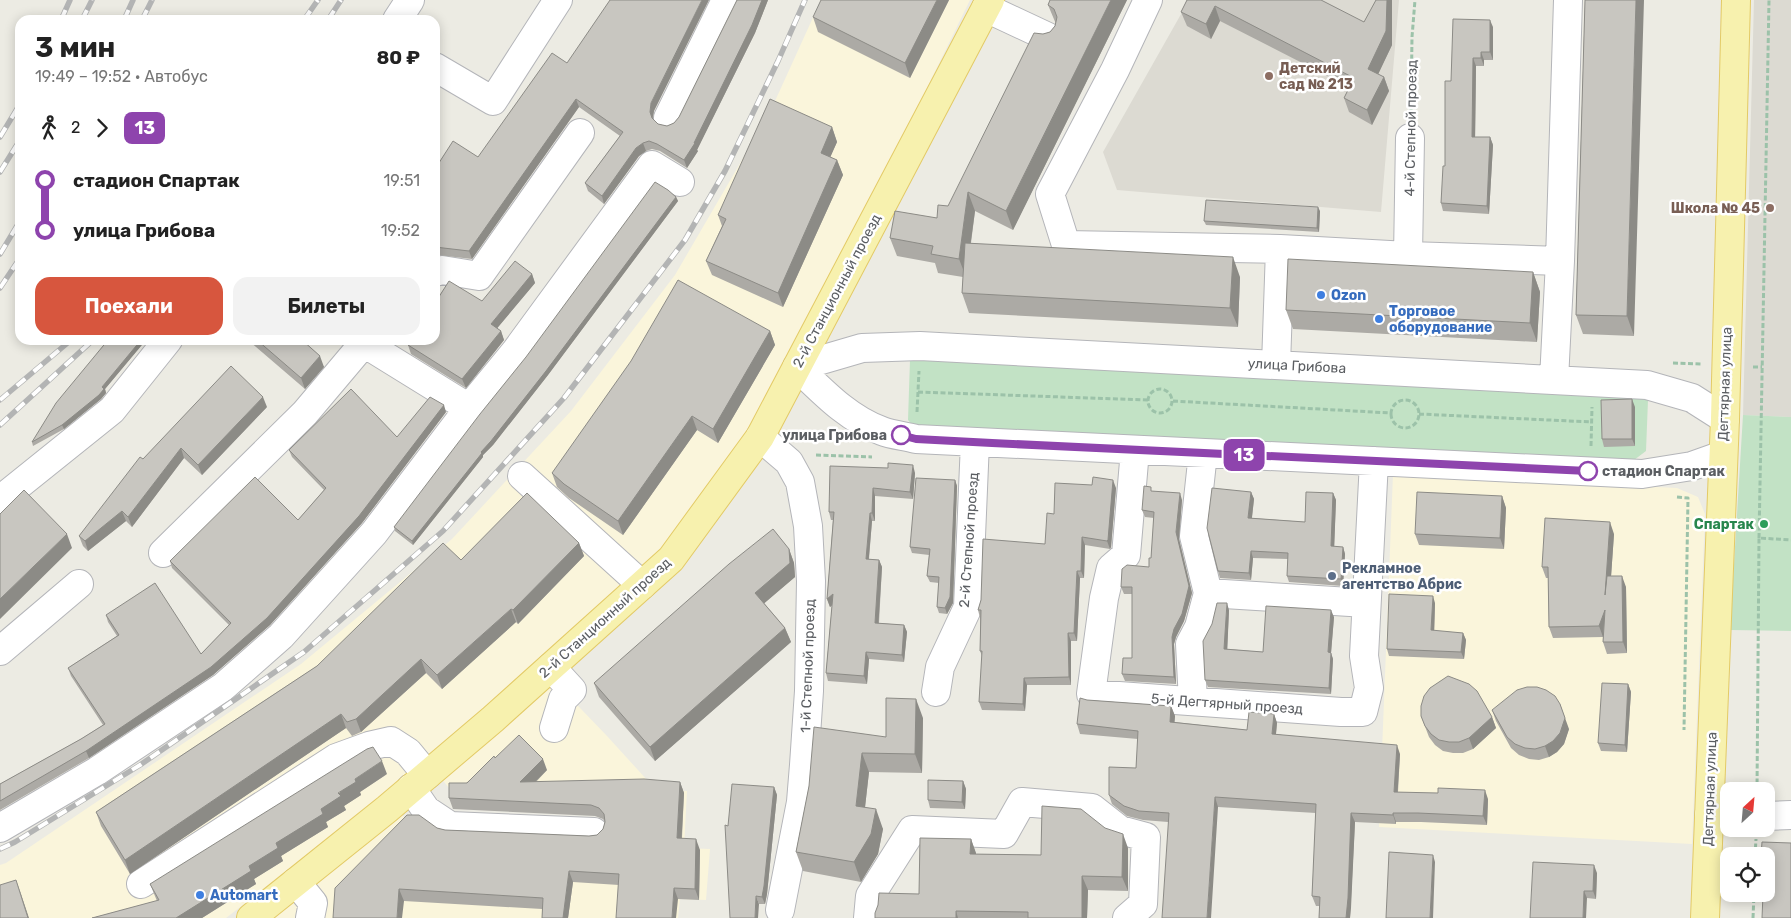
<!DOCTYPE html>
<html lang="ru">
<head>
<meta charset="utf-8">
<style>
	:root { --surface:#fff; --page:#f2f2f2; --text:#222; --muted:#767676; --accent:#d7563e }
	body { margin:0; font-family:Rubik,sans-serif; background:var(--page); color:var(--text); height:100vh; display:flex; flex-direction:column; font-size:19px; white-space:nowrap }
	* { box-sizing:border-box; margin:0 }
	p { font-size:16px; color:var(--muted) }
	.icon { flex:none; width:28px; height:28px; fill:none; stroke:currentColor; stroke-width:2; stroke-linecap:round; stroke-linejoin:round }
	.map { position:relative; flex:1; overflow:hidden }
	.panel { position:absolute; left:15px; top:15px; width:425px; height:330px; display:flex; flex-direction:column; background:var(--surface); border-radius:15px; box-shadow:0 2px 12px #0003 }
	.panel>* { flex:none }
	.badge { padding:0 10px; border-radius:8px; font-size:18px; line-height:32px }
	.needle { width:32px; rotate:26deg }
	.controls { position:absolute; left:1720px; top:782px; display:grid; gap:10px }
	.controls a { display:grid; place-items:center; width:55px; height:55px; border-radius:10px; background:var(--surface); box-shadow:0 2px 12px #0003; font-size:25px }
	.map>.badge { position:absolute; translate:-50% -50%; box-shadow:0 0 0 2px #fff }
	.legs { display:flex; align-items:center; gap:8px; height:55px; padding:0 20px; font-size:16px }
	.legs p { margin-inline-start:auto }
	.headline { display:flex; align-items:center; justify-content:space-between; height:85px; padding:0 20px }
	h1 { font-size:28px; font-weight:700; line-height:38px }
	.cta { display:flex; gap:10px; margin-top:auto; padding:10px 20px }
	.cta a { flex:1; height:58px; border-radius:15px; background:var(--accent); color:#fff; font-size:20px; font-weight:700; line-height:58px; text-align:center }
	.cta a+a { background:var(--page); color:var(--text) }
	ul { padding:0 20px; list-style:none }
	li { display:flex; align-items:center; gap:18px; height:50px; font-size:19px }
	li i { display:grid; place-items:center; width:8px; height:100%; margin:0 6px; background:currentColor }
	li i::after { content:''; width:12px; height:12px; margin:-6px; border:4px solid; border-radius:50%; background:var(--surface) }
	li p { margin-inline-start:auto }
	li:first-child i { background:linear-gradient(#0000 50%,currentColor 0) }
	li:last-child i { background:linear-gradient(currentColor 50%,#0000 0) }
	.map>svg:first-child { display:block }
</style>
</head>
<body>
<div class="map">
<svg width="1791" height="918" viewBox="0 0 1791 918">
	<rect width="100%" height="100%" fill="#ecebe3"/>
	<!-- commercial -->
	<path fill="#faf5db" d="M821 0H970L926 90 748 433 661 551 486 709 382 797 226 918H0V865L6 863 301 664 452 539 571 411 675 275 770 112Z
		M1393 474 1677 488 1698 497 1705 514 1692 844 1379 827Z
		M556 683 607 736 648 781 647 788 687 791 684 848 710 849 706 900 680 899 678 918H273L400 813 411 824 603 852 646 789 453 793 441 778Z"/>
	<!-- education -->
	<path fill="#dcdad2" d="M1189 0H1399L1381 212 1117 190 1103 152Z
		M1754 0H1791V417L1743 415Z"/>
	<!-- green -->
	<path fill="#c2e2c5" d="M917 355 1638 391 1648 400 1646 451 1634 460 913 426 908 420 910 360Z
		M1743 415 1791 417V631L1730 630Z"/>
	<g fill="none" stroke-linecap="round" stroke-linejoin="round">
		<!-- minor casing -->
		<g stroke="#b4b5b9" stroke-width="30">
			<path id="minor" d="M1148 0 1115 70 1050 194 1066 245 1280 249 1408 256 1560 261 1554 380
				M986 8 1048 37
				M397 20 410 0
				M435 67 493 101 558 0
				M668 118 726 0
				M1408 256 1410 138
				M1560 261 1568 0
				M435 272 442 270 479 276 580 133
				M359 340 469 408
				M1276 365 1280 249
				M760 437 789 462 800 482 808 526 811 581 809 691 804 765 801 802 780 910
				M1135 450 1126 555 1111 568 1104 598 1091 694 1341 712H1363L1369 688 1364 656 1374 461
				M1723 455 1692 466 1642 474 916 439C905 436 892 435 882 431 848 419 822 391 797 367L862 348 920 346 1647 385 1692 398 1725 419
				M522 476 642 585
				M0 500 112 410 168 340
				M163 553 305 413 364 343
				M1208 593 1366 603
				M0 651 79 584
				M551 667 572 690 563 699 554 728
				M936 692 940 667 968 607 975 442
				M1193 701 1190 644 1199 627 1208 593 1194 536 1203 453
				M411 788 426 810 450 826 594 832
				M1709 815 1729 816
				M1766 816 1791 815
				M0 828 97 771 223 687 281 636 374 533 469 408 515 352 652 165 680 182
				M296 882 313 903 310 918
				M141 884 336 758 369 746 391 741 408 752 427 775
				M868 918 870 896 912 830 1004 834 1022 802 1092 808 1120 830 1146 837 1143 904 1127 918"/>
		</g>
		<!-- major casing -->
		<g stroke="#e3ca66" stroke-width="30">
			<path id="major" d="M251 918 387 809 493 719 671 559 760 437 990 0
				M1705 918 1725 419 1736 0"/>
		</g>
		<!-- path -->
		<path stroke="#9cc2a9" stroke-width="3" stroke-dasharray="5 2.5" stroke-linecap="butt" d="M1411 112 1412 37 1415 0
			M1673 363 1701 364
			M1753 367H1762
			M1148 401a12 12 0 1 1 24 0a12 12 0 1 1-24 0Z
			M918 392 1148 400
			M1391 414a14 14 0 1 1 28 0a14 14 0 1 1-28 0Z
			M1173 401 1391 413
			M917 412 919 371
			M1419 414 1592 422
			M1591 446 1592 407
			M816 455 872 457
			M1677 497 1688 498 1684 730
			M1759 538 1769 0
			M1757 791 1759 538 1791 540
			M1755 856 1756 839
			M1753 918 1754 894"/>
		<!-- minor -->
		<use href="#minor" stroke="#fff" stroke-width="28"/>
		<!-- major -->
		<use href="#major" stroke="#f7f1ae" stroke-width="28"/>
		<!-- rail casing -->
		<g stroke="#b3b4b4" stroke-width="5.5">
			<path id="rail" d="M61 20 70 0
				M82 20 92 0
				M124 20 133 0
				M142 20 152 0
				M304 20 318 0
				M328 20 341 0
				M0 137 20 104
				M0 172 20 140
				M0 254 20 221
				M0 288 20 258
				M0 400 71 340
				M0 425 93 340
				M0 849 15 842 140 765 304 652 443 531 564 398 685 240 725 171 778 61 805 0"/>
		</g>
		<!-- rail -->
		<use href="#rail" stroke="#fff" stroke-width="4" stroke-dasharray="11" stroke-linecap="butt"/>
	</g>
	<!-- wall -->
	<path fill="#acaaa5" d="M737 0H768L755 33 697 150 698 151 687 168 660 151 652 149 646 151 639 156 604 204 588 191 585 183 620 136 579 107 472 259 438 255 435 256V169L478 157 567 63 654 111 653 119 658 124 667 126 674 123 679 117Z
		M949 0 910 78 818 32 813 17Z
		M1050 0H1127L1013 230 975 211 971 243 1240 277 1238 327 969 313 962 293 963 277 938 273 935 263 897 256 890 238 937 218 948 206 1043 34 1050 32 1055 26 1056 24 1048 5Z
		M1187 0 1364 22 1376 0H1392V45L1378 74 1384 77 1389 91 1372 125 1349 112 1344 98 1349 87 1220 21 1211 39 1187 26 1181 12Z
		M1585 0 1634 336 1583 334 1576 315Z
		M1493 27V60H1484V66H1476L1475 137H1490L1493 145 1489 214 1443 211 1441 203 1445 166 1451 81Z
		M832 127 837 142 830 157 837 160 843 175 783 307 712 275 706 261 722 226 718 215Z
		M676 197 678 201 548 375 493 445 483 455V457L413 545 395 531 394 527Z
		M1320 211 1319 232 1206 225 1204 221Z
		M1533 272 1540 292 1537 342 1293 329 1286 310Z
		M532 274 535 283 497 328 501 331 504 340 466 388 411 354 408 345 482 301Z
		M770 331 775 345 718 443 697 430 623 535 569 498 557 487 552 473Z
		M108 340H146L105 389 106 393 101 399 64 429 33 446 32 442Z
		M248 340H302L324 367 305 389Z
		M267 407 202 475 184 458 132 527 126 521 88 551 83 546 79 536 143 459Z
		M1635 407V446L1604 447 1602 439Z
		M446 412 362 523 270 625 213 675 89 758 0 810V784L81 739 103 725 71 676 68 668 117 636 108 622 106 615 201 654 229 625 172 568 170 561 298 520 324 490 292 457 289 450 397 437Z
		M888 468 915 473 913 499 875 496V521H872L869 559 879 560 882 567 879 623 904 625 907 632 904 662 869 659 867 684 828 681 826 673 832 605 830 607 827 599 833 520H831L829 512Z
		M955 480 957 486 953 603 947 614 939 613 937 607 939 583 930 582 927 576 929 555 912 553 910 547Z
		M1116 488 1111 547 1110 549 1085 545 1084 578H1080L1077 641H1071V685H1027L1025 711 982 710 979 702 982 656 980 651V618L978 610 981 600 1045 544 1054 514Z
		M1153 491 1182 500 1179 539 1192 593 1184 621 1176 637 1174 644 1176 684 1125 681 1122 674 1132 658V594H1124L1121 587 1149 567 1151 558 1154 518 1145 517 1142 510Z
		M1251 492 1254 499 1252 518 1305 522 1333 493 1336 500 1334 547H1343L1345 554 1343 586 1289 582 1287 576 1288 559 1253 558 1251 580 1220 578 1218 571Z
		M1502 496 1506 508 1504 549 1419 545 1415 534Z
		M1614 534 1611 576 1626 587 1627 653 1607 654 1603 642V637L1553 638 1549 627 1548 578H1546L1542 567Z
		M579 543 584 556 518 624 516 622 442 689 426 673 361 732 352 736 346 728 130 874 101 826 96 812 317 666 461 560Z
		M789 549 794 563 795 577 764 603 785 628 791 642 655 761 599 697 594 683Z
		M1435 603 1434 631 1463 633 1466 640 1464 659 1389 656 1387 649Z
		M1229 610 1227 649 1263 652 1334 617 1331 653 1333 659 1331 694 1208 687 1205 680Z
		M1628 684 1631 692 1627 752 1601 751 1598 743Z
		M1087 700 1171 706 1175 716 1174 722 1247 730 1274 714 1277 723 1276 734 1400 754 1398 792 1488 799 1487 825 1421 822H1396V824L1355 822 1350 918H1319L1320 906H1316L1312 896 1316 813 1218 807 1168 822 1143 820 1127 816 1112 804 1109 795 1136 768 1138 739 1080 734 1077 724Z
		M1492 710 1569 729 1564 744 1557 752 1549 757 1539 760 1529 759 1519 755 1511 748 1496 721Z
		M1421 716 1492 717 1496 728 1473 749 1463 753H1453L1443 751 1435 745 1429 737Z
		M923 718 922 773 869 772 865 807 883 829 878 854 861 882 803 871 796 852 809 786 886 737Z
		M495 758 547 770 536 782H680L684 793 682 838 700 850 699 900 678 899 619 885 573 882 568 918H542V909L404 901 333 918 437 828 445 830 589 836 597 835 603 829 605 822 603 819 595 816 453 809 449 798Z
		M387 774 360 792 361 795 344 806 346 810 326 822 328 827 281 856 283 861 254 879 256 884 202 918H92L157 901 150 884Z
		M963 781 966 789 965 809 930 808 928 800Z
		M774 787 777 795 767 894 765 904H759L728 826Z
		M971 839 976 854 1041 855 1128 848V891L1088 890 1087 918H875L919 894Z
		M1597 873 1596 899 1587 898 1530 918Z"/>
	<!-- shaded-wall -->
	<path fill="#8c8b86" d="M702 0H709L654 111 652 120 650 112 651 103Z
		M762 0H768L755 33 697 150 698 151 687 168 684 160 694 143Z
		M937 0H949L910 78 905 63Z
		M1111 0H1127L1013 230 1006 211Z
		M1387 0H1392V45L1374 83 1368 69Z
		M1636 0H1644L1634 336 1627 316Z
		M1215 6 1220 21 1211 39 1206 24Z
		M1490 20 1493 27V60L1490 52Z
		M1481 52 1484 60V66L1481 58Z
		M1473 58 1476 66 1475 145 1472 137Z
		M1384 77 1389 91 1372 125 1367 110Z
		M576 99 579 107 472 259 469 251Z
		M832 127 837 142 826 167 821 153Z
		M1490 137 1493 145 1489 214 1487 206Z
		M643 143 646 151 639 156 604 204 602 196 636 148Z
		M837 160 843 175 783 307 778 293Z
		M968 192 975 211 966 277 959 259Z
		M676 197 678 201 548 375 493 445 483 455V457L413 545 412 541Z
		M1318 207 1320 211 1319 232 1317 228Z
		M1233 257 1240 277 1238 327 1230 308Z
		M1533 272 1540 292 1537 342 1530 323Z
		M532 274 535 283 494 332 491 324Z
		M501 331 504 340 466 388 462 379Z
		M770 331 775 345 718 443 713 429Z
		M141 340H146L105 389 106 393 101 399 64 429 62 425 102 387Z
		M320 356 324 367 305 389 301 378Z
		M263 397 267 407 202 475 198 465Z
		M1632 399 1635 407V446L1632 439Z
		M444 405 446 412 362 523 270 625 213 675 89 758 86 751 211 667Z
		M692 416 697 430 623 535 618 521Z
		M181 448 184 458 132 527 128 517Z
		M913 465 915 473 913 499 910 492Z
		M955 480 957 486 953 603 947 614 945 608Z
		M1113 480 1116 488 1111 547 1110 549 1107 541Z
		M873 488 875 496V521L872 513Z
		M1251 492 1254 499 1251 525 1248 518Z
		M1180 493 1182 500 1179 539 1192 593 1184 621 1176 637 1174 644 1176 684 1174 677 1172 637 1176 532Z
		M1333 493 1336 500 1334 553 1331 546Z
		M1502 496 1506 508 1504 549 1500 538Z
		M122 511 126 521 88 551 85 541Z
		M870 513 872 521 868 567 866 559Z
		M1610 522 1614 534 1609 606 1605 595Z
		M67 534 72 548 0 619V599Z
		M1082 537 1085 545 1084 578 1081 571Z
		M579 543 584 556 518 624 513 610Z
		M1343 547 1345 554 1343 586 1341 579Z
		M789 549 794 563 795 577 760 607 755 593Z
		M1251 551 1253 558 1251 580 1249 573Z
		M879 560 882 567 878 630 875 623Z
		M1077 571 1080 578 1077 641 1074 633Z
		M1622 576 1626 587 1627 653 1623 642Z
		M833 594 836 602 830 607 827 599Z
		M1433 596 1435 603 1434 638 1431 630Z
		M1227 603 1229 610 1227 656 1224 649Z
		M511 609 516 622 442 689 437 675Z
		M1331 610 1334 617 1331 653 1333 659 1331 694 1329 688 1328 652Z
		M1605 610 1603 637 1599 626Z
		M904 625 907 632 904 662 902 655Z
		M785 628 791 642 655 761 650 747Z
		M1068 633 1071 641V685L1069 677Z
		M1463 633 1466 640 1464 659 1461 652Z
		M866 652 869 659 867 684 864 676Z
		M421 659 426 673 361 732 356 719Z
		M1024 678 1027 685 1025 711 1023 704Z
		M1628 684 1631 692 1627 752 1625 745Z
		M916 699 923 718 922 773 915 754Z
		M1560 704 1569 729 1564 744 1557 752 1549 757 1545 746Z
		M1171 706 1175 716 1174 731 1170 722Z
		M341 714 346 728 130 874 125 860Z
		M1274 714 1277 723 1275 743 1272 734Z
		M1492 717 1496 728 1473 749 1469 738Z
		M1397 745 1400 754 1397 801 1394 792Z
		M862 753 869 772 863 825 856 806Z
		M543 759 547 770 524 793 520 782Z
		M382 761 387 774 360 792 361 795 344 806 346 810 326 822 328 827 281 856 283 861 254 879 256 884 202 918H176L249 866 276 843 321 809 355 779Z
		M963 781 966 789 965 809 962 802Z
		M680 782 684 793 681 849 677 838Z
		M774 787 777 795 767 894 765 904 762 897Z
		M1485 790 1488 799 1487 825 1483 816Z
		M1215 797 1218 807 1211 918H1207Z
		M876 809 883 829 878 854 861 882 854 862Z
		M1351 813 1355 822 1351 908 1350 918H1346Z
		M1393 813 1396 822V824L1393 815Z
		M1123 834 1128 848V891L1122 877Z
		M696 839 700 850 699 900 695 889Z
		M971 839 976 853 975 869 970 854Z
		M1433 855 1435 862 1433 918H1430Z
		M1594 865 1597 873 1596 899 1593 891Z
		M569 871 573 882 568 918H563Z
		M1082 876 1088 890 1087 918H1082Z
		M16 880 21 894 29 918H28Z
		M674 888 678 899 676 918H672Z
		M399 889 404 901 402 918H397Z
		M1584 891 1587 898 1586 918H1583Z
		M756 896 759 904 758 918H755Z
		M956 911 958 918H956Z"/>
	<!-- building -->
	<path fill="#c8c6c0" stroke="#8c8b86" d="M610 0H702L651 103 650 112 652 118 658 124 667 126 674 123 679 117 737 0H762L752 25 694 143H695L684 160 657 144 649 141 643 143 636 148 602 196 585 183 623 132 576 99 469 251 435 247V169L453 141 478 157 552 53 567 63Z
		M821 0H937L905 63 813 17Z
		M1050 0H1111L1006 211 968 192 959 259 931 254 933 246 890 238 895 211 937 218 938 205 948 206 1034 33 1043 34 1050 32 1055 26 1057 17 1054 9 1048 5Z
		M1187 0H1321L1364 22 1376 0H1387L1386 31 1368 69 1384 77 1367 110 1344 98 1354 78 1215 6 1206 24 1181 12Z
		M1585 0H1636L1627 316 1576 315Z
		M1453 19 1490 20V52H1481V58H1473L1472 137H1490L1487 206 1441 203 1443 166H1445V81H1451Z
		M770 99 832 127 821 153 837 160 778 293 706 261 726 219 718 215Z
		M655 182 668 190 676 197 546 371 491 441 481 452 482 453 412 541 394 527 480 414 526 357Z
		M1206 200 1318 207 1317 228 1204 221Z
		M965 243 1233 257 1230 308 962 293Z
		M1288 259 1533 272 1530 323 1286 310Z
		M515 261 532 274 491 324 501 331 462 379 408 345 412 340H435V303L449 281 482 301Z
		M678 280 770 331 713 429 692 416 618 521 564 484 552 473 631 361Z
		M108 340H141L102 387 104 389 99 395 62 425 32 442 56 403Z
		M257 340H302L320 356 301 378Z
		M231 366 263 397 198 465 181 448 128 517 122 511 85 541 79 536 140 457 143 459Z
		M351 389 397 437 430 397 444 405 359 516 267 618 211 667 86 751 0 801V784L81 739 105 724 68 668 119 635 106 615 155 583 201 654 231 623 170 561 255 477 298 520 326 488 289 450Z
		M1632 399V439H1602L1601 400Z
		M888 463 913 465 910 492 873 488 872 513H870L866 559 879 560 875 623 904 625 902 655 866 652 864 676 826 673 833 594 827 599 834 512H829L830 466 888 468Z
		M1093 477 1113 480 1108 540 1107 541 1082 537 1081 571H1077L1074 633H1068L1069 677 1024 678 1023 704 979 702 982 651H980L981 610H978L981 600 983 539 1045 544 1047 513 1054 514 1055 483 1092 485Z
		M916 478 955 480 950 597 945 608 937 607 939 577 927 576 930 549 910 547Z
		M1144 486 1151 487V491L1180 493 1176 532 1189 586 1182 614 1174 629 1172 637 1174 677 1122 674 1123 658H1132V587H1121L1122 569 1127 565 1149 567V558H1151L1154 512 1142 510Z
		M1212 488 1251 492 1248 518 1305 522 1306 492 1333 493 1331 546 1343 547 1341 579 1287 576 1288 553 1251 551 1249 573 1218 571 1207 528Z
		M24 490 67 534 0 599V514Z
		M1417 492 1502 496 1500 538 1415 534Z
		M527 493 579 543 513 610 511 609 437 675 421 659 356 719 347 722 341 714 125 860 96 812 317 666 443 543 461 560Z
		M1545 518 1610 522 1605 595 1607 576H1622L1623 642H1603L1605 610 1599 626 1549 627 1548 567H1542Z
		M773 529 789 549 790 563 755 593 785 628 650 747 594 683 729 564Z
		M1389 594 1433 596 1431 630 1463 633 1461 652 1387 649Z
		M1217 603H1227L1224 649 1263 652 1266 606 1331 610 1328 652 1331 653 1329 688 1205 680 1203 641 1212 624Z
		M1448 676 1469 684 1477 691 1492 717 1469 738 1459 742H1449L1439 740 1431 734 1425 726 1421 716V706L1424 696 1430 688Z
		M1602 683 1628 684 1625 745 1598 743Z
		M1527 687H1537L1546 690 1555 696 1560 704 1565 718 1560 733 1553 741 1545 746 1535 749 1525 748 1515 744 1507 737 1492 710 1517 690Z
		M886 698 916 699 915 754 862 753 856 806 876 809 871 834 854 862 796 852 809 786 814 727 886 737Z
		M1080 698 1087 700 1171 706 1170 722 1247 730 1249 712 1274 714 1272 734 1397 745 1394 792 1438 793V788L1485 790 1483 816 1418 813H1393V815L1351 813 1348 898 1346 918H1319L1320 897 1312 896 1316 804 1215 797 1207 918H1162L1169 813 1139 811 1124 806 1109 795V767L1136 768 1138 731 1077 724Z
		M519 735 543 759 520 782 644 779 680 782 677 838 696 839 695 889 674 888 672 918H616L619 874 569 871 563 918H542L543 898 399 889 397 918H333L335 888 407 815H419L437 828 445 830 589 836 597 835 603 829 605 822 604 814 599 808 591 805 449 798V783H467L494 756 495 758Z
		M373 747 382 761 355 779 356 782 338 793 341 796 321 809 323 814 276 843 278 848 249 866 251 871 176 918H92L159 900 150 884 367 749Z
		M928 780 963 781 962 802 928 800Z
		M732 784 774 787 764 886 762 897 756 896 755 918H730L725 825 728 826Z
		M1042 806 1081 809 1105 828 1123 834 1122 877 1082 876V918H1028V912L956 911V918H875V913L878 905 879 893 919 894 920 838 971 839 970 854 1041 855Z
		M1762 842 1791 843V918H1762L1763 894H1766V856H1761Z
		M1389 852 1433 855 1430 918H1386Z
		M1533 862 1594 865 1593 891H1584L1583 918H1530Z
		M16 880 28 918H0V885Z"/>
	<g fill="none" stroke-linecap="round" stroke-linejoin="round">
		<!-- line-1 casing -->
		<g stroke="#fff" stroke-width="11">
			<path id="line-1" d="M901 435 916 439 992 443 1588 471"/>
		</g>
		<!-- line-1 -->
		<use href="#line-1" stroke="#8e44ad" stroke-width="8"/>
	</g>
	<!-- markers -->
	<g fill="#8d6e63" stroke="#fff" stroke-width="2">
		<circle cx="1269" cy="76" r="5"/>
		<circle cx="1770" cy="208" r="5"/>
	</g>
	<g fill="#3f7fe0" stroke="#fff" stroke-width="2">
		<circle cx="1321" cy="295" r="5"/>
		<circle cx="1379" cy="319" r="5"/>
		<circle cx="200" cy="895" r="5"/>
	</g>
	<g fill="#fff" stroke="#8e44ad" stroke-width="2.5">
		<circle cx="901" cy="435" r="9"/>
		<circle cx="1588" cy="471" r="9"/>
	</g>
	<circle fill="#2e9e5b" stroke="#fff" stroke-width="2" cx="1764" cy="524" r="5"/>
	<circle fill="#5c6f8a" stroke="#fff" stroke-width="2" cx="1332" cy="576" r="5"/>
	<g text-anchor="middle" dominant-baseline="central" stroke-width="5" stroke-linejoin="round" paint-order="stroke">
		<!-- education labels -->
		<g font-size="14" font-weight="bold" fill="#785e54" stroke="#fff" text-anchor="start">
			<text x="1279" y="68">Детский<tspan x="1279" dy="16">сад № 213</tspan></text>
			<text x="1760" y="208" text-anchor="end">Школа № 45</text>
		</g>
		<!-- street labels -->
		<g font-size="14" fill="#5b5e62" stroke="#fff">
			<text transform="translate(1411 128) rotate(-89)">4-й Степной проезд</text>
			<text transform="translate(837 291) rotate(-62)">2-й Станционный проезд</text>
			<text transform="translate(1297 366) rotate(3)">улица Грибова</text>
			<text transform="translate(1725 384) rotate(-88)">Дегтярная улица</text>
			<text transform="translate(969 540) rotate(-86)">2-й Степной проезд</text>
			<text transform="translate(605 618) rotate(-42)">2-й Станционный проезд</text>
			<text transform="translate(808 666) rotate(-88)">1-й Степной проезд</text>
			<text transform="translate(1227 704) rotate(4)">5-й Дегтярный проезд</text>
			<text transform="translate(1710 789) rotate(-88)">Дегтярная улица</text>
		</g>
		<!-- shop labels -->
		<g font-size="14" font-weight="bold" fill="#366cbe" stroke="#fff" text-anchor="start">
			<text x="1331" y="295">Ozon</text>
			<text x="1389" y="311">Торговое<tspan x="1389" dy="16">оборудование</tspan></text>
			<text x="210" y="895">Automart</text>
		</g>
		<!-- stop labels -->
		<g font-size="14" font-weight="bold" fill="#5b5e62" stroke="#fff" text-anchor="end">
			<text x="887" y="435">улица Грибова</text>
			<text x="1602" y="471" text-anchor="start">стадион Спартак</text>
		</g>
		<!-- leisure labels -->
		<g font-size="14" font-weight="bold" fill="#27864d" stroke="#fff" text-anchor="end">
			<text x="1754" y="524">Спартак</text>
		</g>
		<!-- service labels -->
		<g font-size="14" font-weight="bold" fill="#4e5e75" stroke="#fff" text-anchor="start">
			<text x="1342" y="568">Рекламное<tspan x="1342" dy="16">агентство Абрис</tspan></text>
		</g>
	</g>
</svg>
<div class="controls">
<a><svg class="needle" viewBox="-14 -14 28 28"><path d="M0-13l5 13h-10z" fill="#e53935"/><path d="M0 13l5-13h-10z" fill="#767676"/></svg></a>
<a><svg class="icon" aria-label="locate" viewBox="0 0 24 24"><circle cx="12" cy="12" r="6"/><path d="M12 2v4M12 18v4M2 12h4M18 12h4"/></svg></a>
</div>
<b class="badge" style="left:1244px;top:455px;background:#8e44ad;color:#fff">13</b>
<section class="panel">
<div class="headline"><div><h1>3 мин</h1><p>19:49 – 19:52 · Автобус</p></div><b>80 ₽</b></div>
<div class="legs"><svg class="icon" aria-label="walk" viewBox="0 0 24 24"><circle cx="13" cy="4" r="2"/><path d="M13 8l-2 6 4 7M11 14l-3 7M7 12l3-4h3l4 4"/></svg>2<svg class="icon" aria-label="forward" viewBox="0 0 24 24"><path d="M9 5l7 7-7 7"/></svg><b class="badge" style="background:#8e44ad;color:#fff">13</b></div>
<ul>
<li><i style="color:#8e44ad"></i><b>стадион Спартак</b><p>19:51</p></li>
<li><i style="color:#8e44ad"></i><b>улица Грибова</b><p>19:52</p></li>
</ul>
<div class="cta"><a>Поехали</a><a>Билеты</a></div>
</section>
</div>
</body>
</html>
